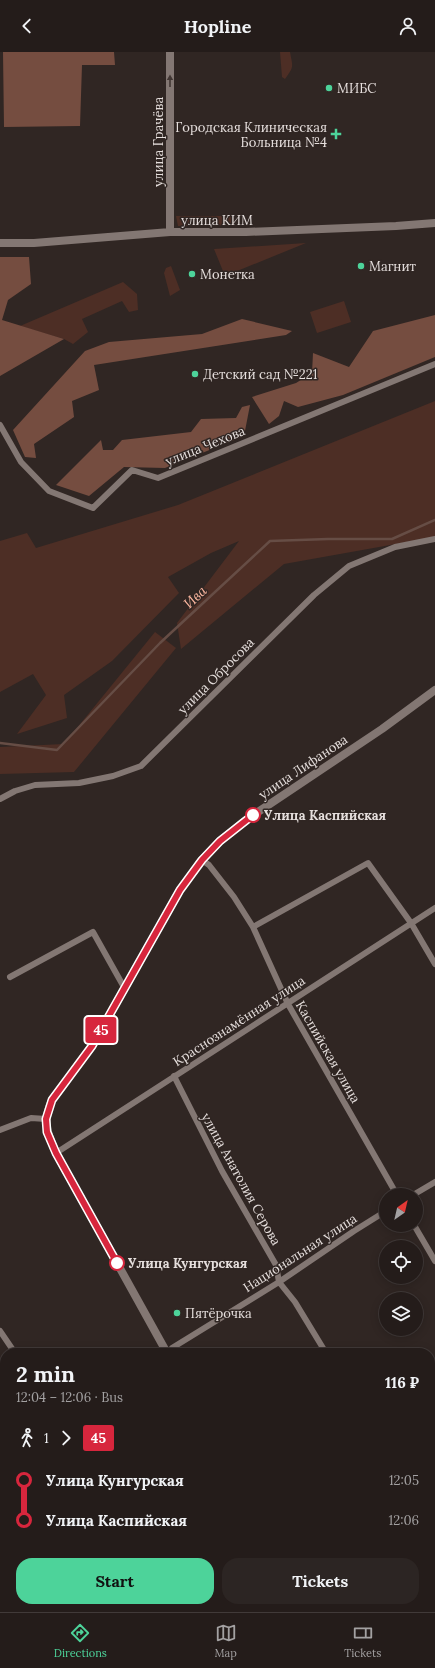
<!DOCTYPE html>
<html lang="en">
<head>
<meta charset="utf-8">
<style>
	:root { --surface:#241c1a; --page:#2c2523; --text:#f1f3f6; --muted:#a3a1a2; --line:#413a39; --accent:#4dd39a }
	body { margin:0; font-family:Lora,serif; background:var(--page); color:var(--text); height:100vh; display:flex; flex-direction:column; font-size:15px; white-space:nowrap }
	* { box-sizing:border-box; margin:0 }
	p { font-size:13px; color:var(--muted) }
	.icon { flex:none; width:22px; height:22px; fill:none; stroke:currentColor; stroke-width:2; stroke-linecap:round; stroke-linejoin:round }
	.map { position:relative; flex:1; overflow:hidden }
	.sheet { position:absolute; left:0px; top:1296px; width:435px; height:264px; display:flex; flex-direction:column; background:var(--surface); border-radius:16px 16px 0 0; box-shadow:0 2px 10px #0003,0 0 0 1px var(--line) }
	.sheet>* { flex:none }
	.badge { padding:0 8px; border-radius:3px; font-size:14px; line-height:26px }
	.needle { width:26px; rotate:34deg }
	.tools { position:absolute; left:379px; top:1136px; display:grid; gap:8px }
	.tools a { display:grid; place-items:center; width:44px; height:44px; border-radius:50%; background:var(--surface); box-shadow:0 2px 10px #0003,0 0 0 1px var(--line); font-size:20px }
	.map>.badge { position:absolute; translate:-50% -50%; box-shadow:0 0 0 2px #fff }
	.legs { display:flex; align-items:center; gap:6px; height:44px; padding:0 16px; font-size:13px }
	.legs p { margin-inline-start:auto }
	.overview { display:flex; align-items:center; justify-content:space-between; height:68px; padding:0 16px }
	h1 { font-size:22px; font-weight:700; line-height:30px }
	.primary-button { display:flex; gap:8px; margin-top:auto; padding:8px 16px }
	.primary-button a { flex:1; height:46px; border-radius:16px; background:var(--accent); color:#111; font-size:16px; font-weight:700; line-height:46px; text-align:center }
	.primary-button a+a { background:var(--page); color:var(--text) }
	ul { padding:0 16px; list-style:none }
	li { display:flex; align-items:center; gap:14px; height:40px; font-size:15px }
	li i { display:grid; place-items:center; width:6px; height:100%; margin:0 5px; background:currentColor }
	li i::after { content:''; width:10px; height:10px; margin:-5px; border:3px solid; border-radius:50%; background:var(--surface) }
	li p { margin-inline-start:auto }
	li:first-child i { background:linear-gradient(#0000 50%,currentColor 0) }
	li:last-child i { background:linear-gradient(currentColor 50%,#0000 0) }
	header { display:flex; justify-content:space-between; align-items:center; height:52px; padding:0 16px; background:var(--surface); font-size:18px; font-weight:700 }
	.tabs { display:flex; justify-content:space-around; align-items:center; height:56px; border-top:1px solid var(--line); background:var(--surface); font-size:11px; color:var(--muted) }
	.tabs a { display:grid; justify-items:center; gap:2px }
	.tabs .on { color:var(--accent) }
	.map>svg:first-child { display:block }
</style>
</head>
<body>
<header><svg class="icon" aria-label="back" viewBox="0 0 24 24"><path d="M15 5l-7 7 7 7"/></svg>Hopline<svg class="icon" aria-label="person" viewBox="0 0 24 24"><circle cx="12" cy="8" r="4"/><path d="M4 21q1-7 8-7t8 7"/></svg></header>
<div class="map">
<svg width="435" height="1560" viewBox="0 0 435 1560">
	<rect width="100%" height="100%" fill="#302623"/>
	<!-- green -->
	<path fill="#4d2e25" d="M280 0H290C293 16 294 14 285 27L282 25Z
		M176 164H235V174L215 173 209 168H195L190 174H178Z
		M306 191 225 224 214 197Z
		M171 214 180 238 170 244 164 221 166 216Z
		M123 230 137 242 138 258 129 260 122 249 82 267 88 280 73 292 64 287 20 274Z
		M344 249 351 270 317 281 310 260Z
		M435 349V485L284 512 181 597 177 571 239 489 211 501 168 525 179 541 112 609 64 643 67 666 17 682 46 643 33 622 0 640V489L27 481 36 496 178 453Z
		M155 580 176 596 74 720 0 722V695L64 692Z"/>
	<!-- forest -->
	<path fill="#754d40" d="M3 0H114L115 13H82L80 74 4 75Z
		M0 205H29L31 232 8 248 2 268 64 287 0 324Z
		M435 263V305L343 343 298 355 284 349 279 364 269 372 252 345 296 331 312 321 313 301 349 315 373 279Z
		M242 267 292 279 286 283 94 313 99 338 72 349 74 365 34 392 36 406 25 405 13 378 85 299 109 290 202 282Z
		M250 353 244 384 165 416 124 415 89 444 56 433 101 388 103 398H113L122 388 191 380 201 367 236 366 242 355Z"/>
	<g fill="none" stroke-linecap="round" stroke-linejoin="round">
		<!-- stream -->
		<path stroke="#664d45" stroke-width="2.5" d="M0 691 57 698 160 591 270 489 328 487H392L435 468"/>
		<!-- minor -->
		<path stroke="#837773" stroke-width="6" d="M0 373 21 410 49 439 93 456 132 418 158 426 435 312
			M0 747 15 739 35 733 79 731 113 724 141 714 314 543 349 514 395 495 435 487
			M202 808 209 813 234 845 253 875 288 952 397 1143
			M253 875 368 811 411 871 435 912
			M10 925 93 880 125 937
			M174 1024 222 1119 276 1213 279 1230 295 1250 326 1301
			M0 1078 31 1066 46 1067
			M56 1101 435 856
			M413 1143 435 1130
			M414 1173 435 1209
			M0 1279 15 1301
			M168 1301 172 1296 279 1230 354 1179 386 1159
			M430 1372 435 1369
			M430 1476 435 1482
			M0 1493 5 1500
			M47 1555 51 1560
			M185 1555 188 1560
			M302 1555 305 1560
			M143 1560 150 1555"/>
		<!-- tertiary -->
		<path stroke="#837773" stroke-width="8" d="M170 0V180
			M0 191H34L170 180H246L396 174 435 171
			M167 1301 56 1101C47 1080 42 1070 52 1048L92 994 180 838 202 808 220 789 243 770 382 677 435 638
			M0 1410 5 1406"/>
	</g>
	<!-- one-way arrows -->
	<defs><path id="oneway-solid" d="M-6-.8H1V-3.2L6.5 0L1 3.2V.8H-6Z"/></defs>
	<use fill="#413633" href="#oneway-solid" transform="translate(170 29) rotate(-90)"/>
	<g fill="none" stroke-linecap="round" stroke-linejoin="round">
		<!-- line-1 casing -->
		<g stroke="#fff" stroke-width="9">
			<path id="line-1" d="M117 1211 56 1101 47 1080 46 1067 52 1048 92 994 180 838 202 808 220 789 253 763"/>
		</g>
		<!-- line-1 -->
		<use href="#line-1" stroke="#d7263d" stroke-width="6"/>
	</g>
	<!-- markers -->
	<g fill="#4dd39a" stroke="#302623" stroke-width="1.5">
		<circle cx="329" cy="36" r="4"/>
		<path d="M334 76h4v4h4v4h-4v4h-4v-4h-4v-4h4z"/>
		<circle cx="361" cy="214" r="4"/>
		<circle cx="192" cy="222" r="4"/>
		<circle cx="195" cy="322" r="4"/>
		<circle cx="177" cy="1261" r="4"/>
	</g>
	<g fill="#fff" stroke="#d7263d" stroke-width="2">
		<circle cx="253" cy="763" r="7"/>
		<circle cx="117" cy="1211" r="7"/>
	</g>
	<g text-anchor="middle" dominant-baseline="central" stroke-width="3" stroke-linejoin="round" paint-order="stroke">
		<!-- poi labels -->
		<g font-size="13" fill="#e6dfdd" stroke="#302623" text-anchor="start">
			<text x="337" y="36">МИБС</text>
			<text x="327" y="75" text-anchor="end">Городская Клиническая<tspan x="327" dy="15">Больница №4</tspan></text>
			<text x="369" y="214">Магнит</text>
			<text x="200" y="222">Монетка</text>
			<text x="203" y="322">Детский сад №221</text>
			<text x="185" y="1261">Пятёрочка</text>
		</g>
		<!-- street labels -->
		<g font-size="13" fill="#e6dfdd" stroke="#302623">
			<text transform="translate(158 90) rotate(-90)">улица Грачёва</text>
			<text x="217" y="168">улица КИМ</text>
			<text transform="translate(205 394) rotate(-22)">улица Чехова</text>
			<text transform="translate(216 624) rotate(-45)">улица Обросова</text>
			<text transform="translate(303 715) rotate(-34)">улица Лифанова</text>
			<text transform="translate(239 969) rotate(-33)">Краснознамённая улица</text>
			<text transform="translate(328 1000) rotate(60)">Каспийская улица</text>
			<text transform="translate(241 1127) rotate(61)">улица Анатолия Серова</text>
			<text transform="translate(300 1201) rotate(-33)">Национальная улица</text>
		</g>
		<!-- stop labels -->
		<g font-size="13" font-weight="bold" fill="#e6dfdd" stroke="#302623" text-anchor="start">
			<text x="264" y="763">Улица Каспийская</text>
			<text x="128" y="1211">Улица Кунгурская</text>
		</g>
		<!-- water labels -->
		<g font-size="14" font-style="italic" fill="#feb8a1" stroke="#302623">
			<text transform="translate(195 545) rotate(-43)">Ива</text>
		</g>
	</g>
</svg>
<div class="tools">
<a><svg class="needle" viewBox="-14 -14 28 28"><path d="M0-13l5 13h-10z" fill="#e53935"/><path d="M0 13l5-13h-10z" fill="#a3a1a2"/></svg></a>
<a><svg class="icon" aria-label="locate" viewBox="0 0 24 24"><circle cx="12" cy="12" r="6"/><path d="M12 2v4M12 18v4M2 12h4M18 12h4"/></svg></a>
<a><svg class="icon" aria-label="layers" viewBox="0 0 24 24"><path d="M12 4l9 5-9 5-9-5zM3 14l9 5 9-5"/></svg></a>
</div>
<b class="badge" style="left:101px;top:978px;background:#d7263d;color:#fff">45</b>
<section class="sheet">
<div class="overview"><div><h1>2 min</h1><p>12:04 – 12:06 · Bus</p></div><b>116 ₽</b></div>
<div class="legs"><svg class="icon" aria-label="walk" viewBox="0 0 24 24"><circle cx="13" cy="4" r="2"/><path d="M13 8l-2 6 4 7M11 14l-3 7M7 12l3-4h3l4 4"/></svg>1<svg class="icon" aria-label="forward" viewBox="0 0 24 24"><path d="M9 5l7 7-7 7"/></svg><b class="badge" style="background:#d7263d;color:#fff">45</b></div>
<ul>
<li><i style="color:#d7263d"></i><b>Улица Кунгурская</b><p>12:05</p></li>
<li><i style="color:#d7263d"></i><b>Улица Каспийская</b><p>12:06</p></li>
</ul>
<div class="primary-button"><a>Start</a><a>Tickets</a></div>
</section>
</div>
<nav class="tabs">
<a class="on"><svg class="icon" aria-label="directions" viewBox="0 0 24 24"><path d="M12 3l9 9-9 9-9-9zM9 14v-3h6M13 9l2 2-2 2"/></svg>Directions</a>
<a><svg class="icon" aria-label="map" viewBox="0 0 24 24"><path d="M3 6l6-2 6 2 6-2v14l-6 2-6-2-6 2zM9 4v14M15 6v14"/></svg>Map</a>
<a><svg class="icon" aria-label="tickets" viewBox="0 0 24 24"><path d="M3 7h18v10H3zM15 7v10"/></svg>Tickets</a>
</nav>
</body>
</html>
